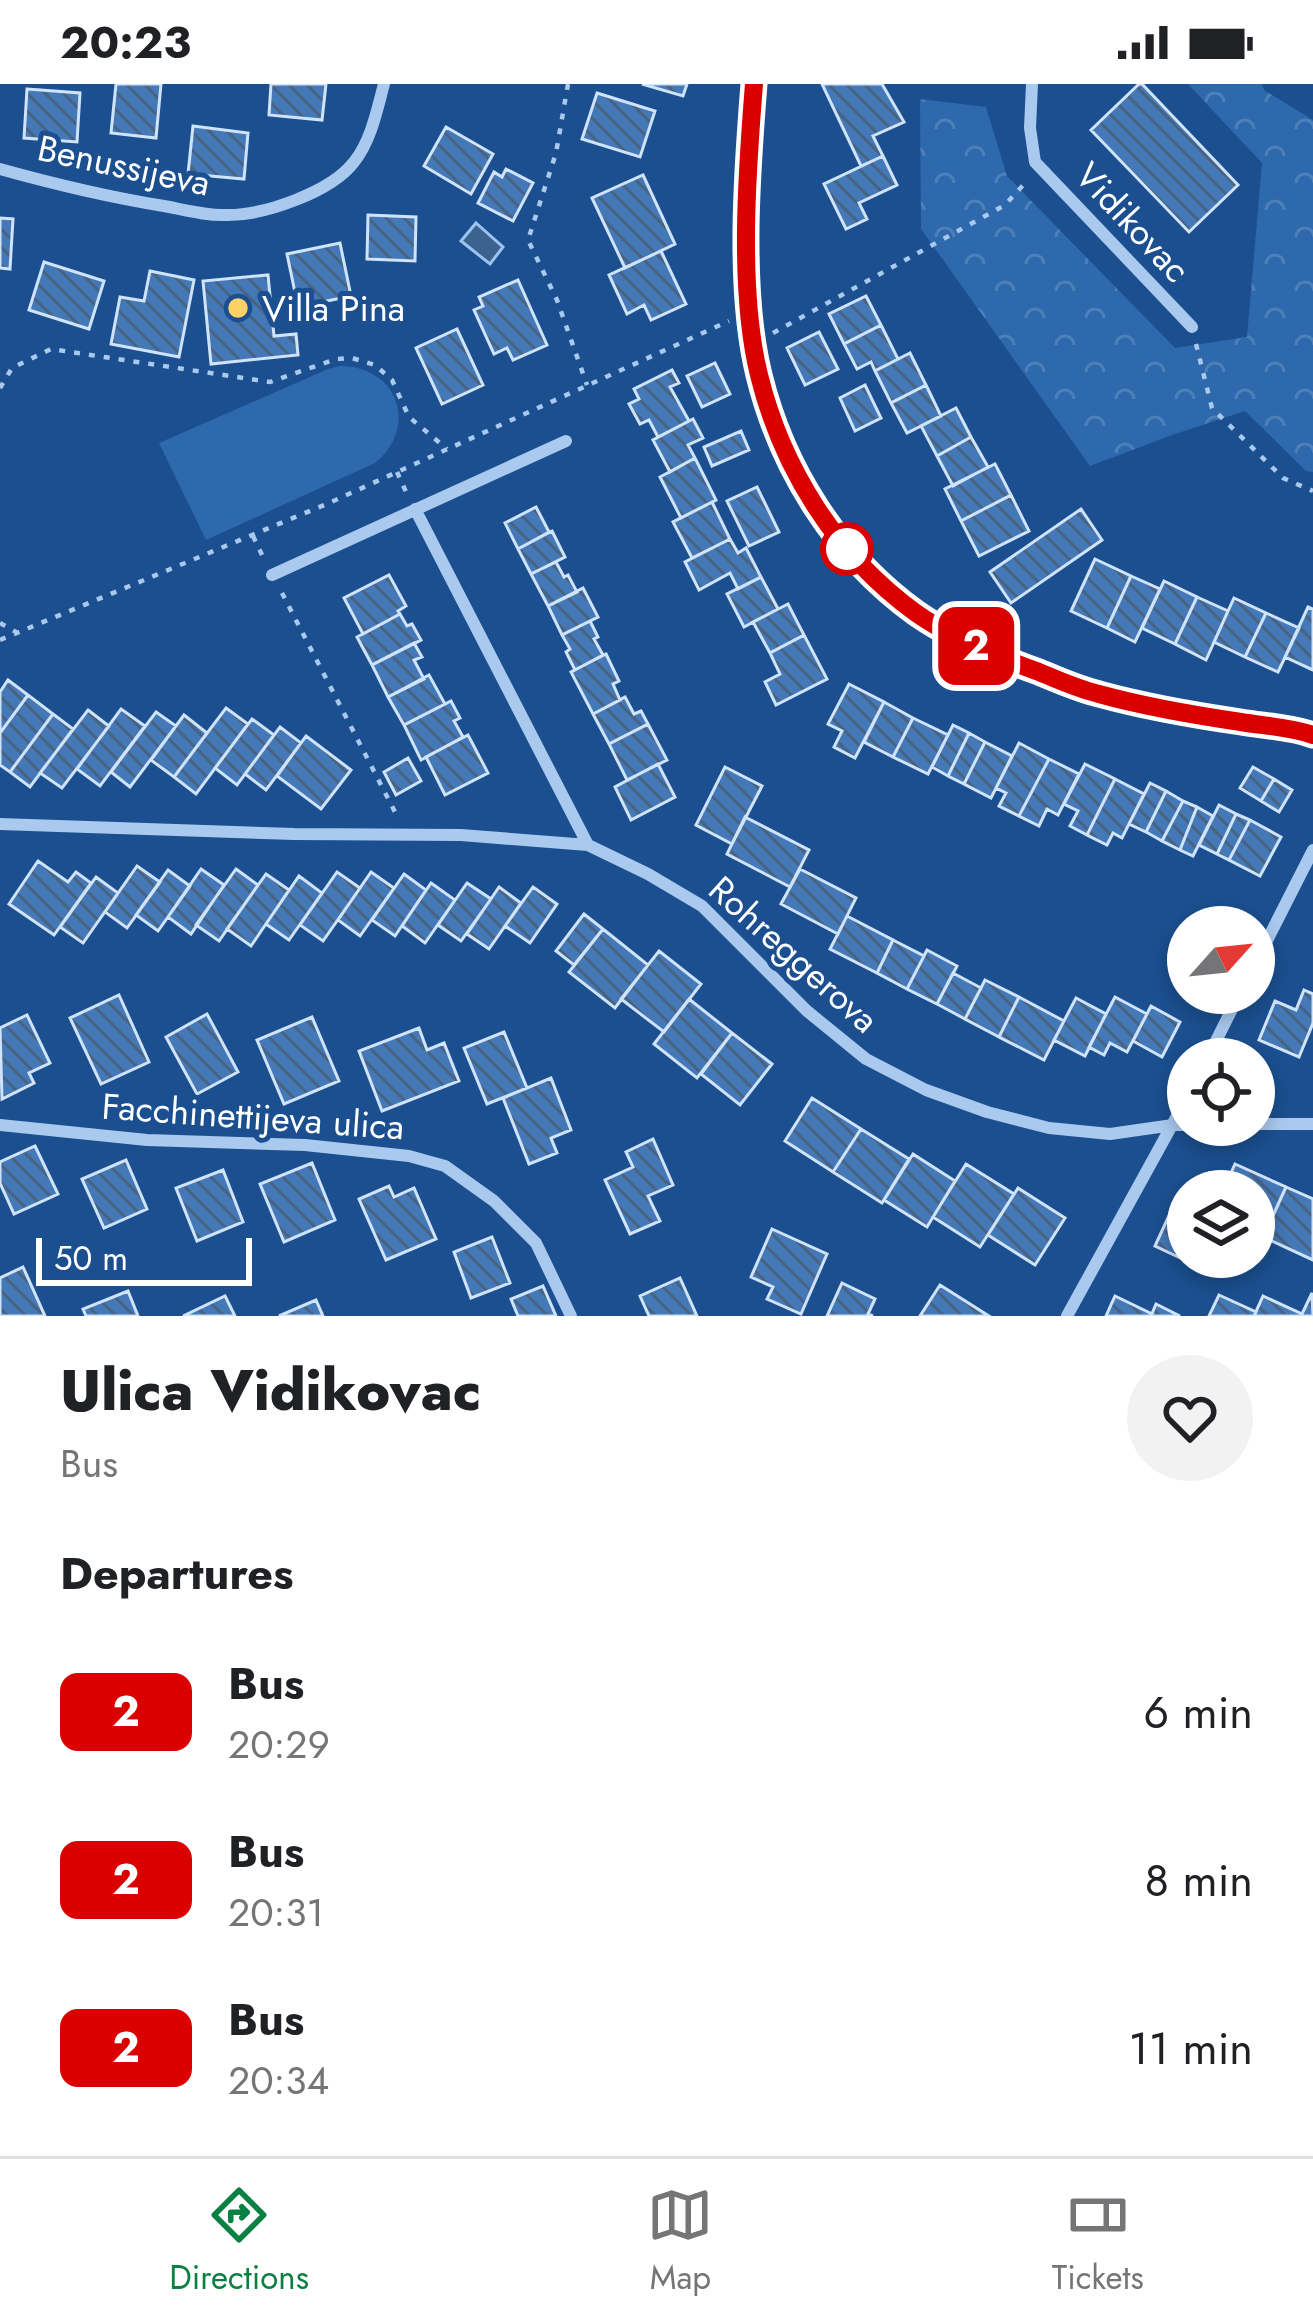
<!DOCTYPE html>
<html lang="en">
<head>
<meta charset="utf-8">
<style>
	:root { --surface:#fff; --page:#f2f2f2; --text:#202124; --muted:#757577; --line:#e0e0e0; --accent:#0b8043 }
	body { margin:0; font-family:Jost,sans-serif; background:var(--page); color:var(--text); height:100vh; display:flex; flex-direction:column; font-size:45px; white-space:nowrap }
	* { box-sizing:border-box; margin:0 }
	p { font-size:39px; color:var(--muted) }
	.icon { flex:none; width:66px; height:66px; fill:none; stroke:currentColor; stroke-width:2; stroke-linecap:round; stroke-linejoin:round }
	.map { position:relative; height:1232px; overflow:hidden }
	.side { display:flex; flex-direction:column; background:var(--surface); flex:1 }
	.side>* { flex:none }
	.badge { padding:0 24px; border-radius:18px; font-size:42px; line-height:78px }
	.needle { width:78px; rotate:63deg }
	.buttons { position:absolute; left:1167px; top:822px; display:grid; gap:24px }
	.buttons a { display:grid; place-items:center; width:108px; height:108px; border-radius:50%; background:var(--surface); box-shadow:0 6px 18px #0003; font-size:60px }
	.scale { position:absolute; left:36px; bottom:30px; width:216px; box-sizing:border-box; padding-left:12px; border:6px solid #fff; border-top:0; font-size:33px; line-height:42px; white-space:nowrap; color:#fff; -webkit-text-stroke:9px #1b4f8f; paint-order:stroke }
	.map>.badge { position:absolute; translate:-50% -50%; box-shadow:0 0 0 6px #fff }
	h2 { padding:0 60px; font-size:45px; line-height:108px }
	.round { display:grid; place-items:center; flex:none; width:126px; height:126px; border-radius:63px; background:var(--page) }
	.headline { display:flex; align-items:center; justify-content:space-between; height:204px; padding:0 60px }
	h1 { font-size:57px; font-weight:800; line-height:90px }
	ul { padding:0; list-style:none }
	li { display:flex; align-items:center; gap:36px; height:168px; padding:0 60px }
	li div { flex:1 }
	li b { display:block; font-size:45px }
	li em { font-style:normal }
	li .badge { min-width:132px; font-weight:700; text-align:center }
	.status { display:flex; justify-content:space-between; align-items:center; height:84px; padding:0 60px; background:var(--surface); direction:ltr }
	.status svg { height:33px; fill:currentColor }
	.tabs { display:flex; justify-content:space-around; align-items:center; height:168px; border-top:3px solid var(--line); background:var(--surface); font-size:33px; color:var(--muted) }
	.tabs a { display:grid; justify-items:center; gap:6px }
	.tabs .selected { color:var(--accent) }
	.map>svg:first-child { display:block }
</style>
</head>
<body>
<div class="status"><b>20:23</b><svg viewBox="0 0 49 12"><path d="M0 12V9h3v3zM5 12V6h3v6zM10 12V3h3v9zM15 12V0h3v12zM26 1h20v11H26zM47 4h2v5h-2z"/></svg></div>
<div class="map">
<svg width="1313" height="1232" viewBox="0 0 1313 1232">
	<defs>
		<pattern id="forest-crowns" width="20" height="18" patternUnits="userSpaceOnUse" patternTransform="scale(3)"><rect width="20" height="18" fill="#2e69ad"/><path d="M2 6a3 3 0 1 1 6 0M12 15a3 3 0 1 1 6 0" fill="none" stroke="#4d80b9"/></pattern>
		<pattern id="water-ripples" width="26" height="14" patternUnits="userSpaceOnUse" patternTransform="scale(3)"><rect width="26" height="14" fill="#3c6290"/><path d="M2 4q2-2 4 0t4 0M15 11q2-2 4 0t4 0" fill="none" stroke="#597aa1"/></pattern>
		<pattern id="building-back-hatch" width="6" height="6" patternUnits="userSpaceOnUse" patternTransform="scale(3)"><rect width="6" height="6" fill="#4478b7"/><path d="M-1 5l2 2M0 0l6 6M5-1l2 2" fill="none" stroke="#486282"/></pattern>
	</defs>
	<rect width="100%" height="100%" fill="#1b4f8f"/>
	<!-- forest -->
	<path fill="url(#forest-crowns)" d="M1188 0H1262L1264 6 1313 36V388L1306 387 1245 327 1175 350 1090 382 921 145 920 15 986 23 1007 92 1175 264 1247 253 1262 79Z"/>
	<!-- pitch -->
	<path fill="#2e69ad" d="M340 282C398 282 419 343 375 379L206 456 159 359 328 285Z"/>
	<!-- water -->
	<path fill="url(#water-ripples)" stroke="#9cc4f0" stroke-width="3" d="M476 139 503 163 490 180 461 157Z"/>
	<!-- building -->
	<path fill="url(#building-back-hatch)" stroke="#cfe3fa" stroke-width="3" d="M116 0H161L156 54 111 49Z
		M271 0H326L322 36 269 31Z
		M642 0H687L683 12Z
		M822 0H882L904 38 873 52 883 72 861 82Z
		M1139 0H1142L1238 101 1189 148 1091 46Z
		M27 5 80 9 77 58 24 54Z
		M597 9 655 27 640 73 582 55Z
		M193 42 248 49 244 95 188 90Z
		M446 43 493 70 471 110 424 82Z
		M883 72 897 101 859 119 867 135 846 145 824 100Z
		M506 85 533 99 513 137 478 119 494 88 502 93Z
		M643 91 675 160 625 184 592 114Z
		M368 131 416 133 415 177 367 175Z
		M0 134 13 135 10 185 0 184Z
		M340 159 351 212 298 223 287 170Z
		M661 167 686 220 651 236 644 221 627 230 609 191Z
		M44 178 104 197 89 245 29 226Z
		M150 187 194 196 179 273 111 260 120 213 144 217Z
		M268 191 274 252 296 250 298 271 211 280 203 197Z
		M518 196 547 261 513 276 507 264 494 270 474 226 483 222 479 213Z
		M866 212 881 241 844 260 829 230Z
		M881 241 898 275 875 287 871 278 857 285 844 260Z
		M457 245 483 301 442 320 416 264Z
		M819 248 838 285 805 301 787 264Z
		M910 269 926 301 891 319 875 287Z
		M715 279 730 310 702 323 687 292Z
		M672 286 679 299 670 303 689 337 658 353 649 336 640 340 629 320 639 315 634 305Z
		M865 301 881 334 855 347 840 314Z
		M926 301 941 332 907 349 891 319Z
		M956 324 971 353 937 372 921 342Z
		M693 335 703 354 688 361 695 374 670 388 653 356Z
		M741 347 749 366 712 382 704 363Z
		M971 353 988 383 953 402 937 372Z
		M695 374 716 416 681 434 660 393Z
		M995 380 1011 411 961 437 945 405Z
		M757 403 779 448 749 462 727 417Z
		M1011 411 1029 447 979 472 961 437Z
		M712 418 730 455 692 474 673 438Z
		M536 423 549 448 518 465 505 439Z
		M1081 425 1102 456 1011 519 990 488Z
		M552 447 565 473 531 490 518 465Z
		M730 455 738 469 746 464 761 493 738 505 730 489 699 506 685 478Z
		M1095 475 1131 492 1107 544 1071 527Z
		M556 478 564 493 568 491 577 508 548 522 531 490Z
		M389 491 406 522 398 527 400 530 363 550 344 514Z
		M1131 492 1160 505 1135 558 1107 544Z
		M761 493 778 525 744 543 727 510Z
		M1164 497 1197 513 1175 560 1142 544Z
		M583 504 598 533 562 551 548 522Z
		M1197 513 1228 527 1206 576 1175 560Z
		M1234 514 1266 529 1245 573 1214 558Z
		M788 520 804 551 770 569 753 538Z
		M1308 523 1313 525V586L1285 573Z
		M1266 529 1299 544 1278 588 1245 573Z
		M400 530 407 542 412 540 421 556 372 581 357 553Z
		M590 537 598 553 594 555 603 571 575 586 566 568 570 565 562 551Z
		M804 551 827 595 776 621 765 598 780 590 770 569Z
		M414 559 422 573 414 576 424 595 388 613 372 581Z
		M606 570 619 597 613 600 620 616 593 630 571 588Z
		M429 591 445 620 404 641 388 613Z
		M8 596 28 611 0 649V608Z
		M849 600 884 618 855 674 834 663 842 647 828 640Z
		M28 611 53 630 10 688 0 681V649Z
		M625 613 634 630 641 627 648 640 609 660 593 630Z
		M451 617 460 634 454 637 463 653 421 676 404 641Z
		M884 618 913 634 893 673 864 658Z
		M226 624 248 640 196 710 174 693Z
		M121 625 145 642 100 702 77 685Z
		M88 626 109 642 62 704 40 689Z
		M156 628 176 642 130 703 111 688Z
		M53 630 73 645 30 703 10 688Z
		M184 631 207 649 174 693 151 676Z
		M913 634 948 651 928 690 893 673Z
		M252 635 274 651 237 701 215 684Z
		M648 640 667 676 627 696 609 660Z
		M953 641 969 649 948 692 932 683Z
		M280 643 301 659 266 706 245 690Z
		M969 649 985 658 964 700 948 692Z
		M468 651 488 689 445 711 426 673Z
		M306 652 351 686 321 725 277 692Z
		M985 658 1012 672 991 714 964 700Z
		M1019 659 1049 675 1019 732 999 722 1006 709 996 704Z
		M408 674 421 697 396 711 384 688Z
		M1049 675 1079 690 1058 731 1047 725 1039 742 1019 732Z
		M658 680 675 713 631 736 615 703Z
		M1085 680 1115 695 1087 751 1070 742 1078 727 1064 720Z
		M725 683 762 702 732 760 696 741Z
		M1253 683 1274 695 1261 717 1240 704Z
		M1115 695 1144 710 1122 754 1113 749 1107 761 1087 751Z
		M1274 695 1292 706 1279 728 1261 717Z
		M1150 699 1166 707 1146 748 1129 740Z
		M1166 707 1183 717 1162 757 1146 748Z
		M1183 717 1197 723 1180 766 1162 757Z
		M1219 721 1236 730 1217 770 1199 761Z
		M1197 723 1213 732 1193 772 1180 766Z
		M1236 730 1250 736 1229 776 1217 770Z
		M745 733 809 766 790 803 727 770Z
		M1250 736 1281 753 1260 792 1229 776Z
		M38 777 68 798 76 788 91 799 54 851 9 820Z
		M137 782 160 798 127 844 105 828Z
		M201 785 224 801 191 850 168 833Z
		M236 785 258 801 219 857 196 841Z
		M800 785 856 814 838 850 781 820Z
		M168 786 190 802 158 847 136 831Z
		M337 788 360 804 323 857 300 841Z
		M371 788 394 804 360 852 338 836Z
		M266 790 289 806 251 862 227 845Z
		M404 790 426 806 395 852 372 836Z
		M299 792 322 809 289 856 266 840Z
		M96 793 118 809 83 859 60 843Z
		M431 799 455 816 425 859 402 842Z
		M467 799 491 815 461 857 438 841Z
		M499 803 521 819 489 865 467 850Z
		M533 803 557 820 530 859 505 842Z
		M584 830 603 845 574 881 556 867Z
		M847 832 893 856 877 889 830 865Z
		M603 845 648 881 615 924 569 888Z
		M893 856 924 872 907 905 877 889Z
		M927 866 957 882 937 920 907 905Z
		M659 867 701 900 664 948 621 915Z
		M953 889 981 904 965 935 937 920Z
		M985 896 1019 913 999 953 965 935Z
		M1304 906 1313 910V939L1299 973 1259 956 1275 917 1296 926Z
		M119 911 149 978 101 1000 70 934Z
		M1019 913 1064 937 1044 976 999 953Z
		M1115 913 1147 930 1127 968 1110 959 1104 971 1089 963Z
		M1076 914 1106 930 1085 972 1054 956Z
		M689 915 732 949 697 994 654 960Z
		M1151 922 1180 938 1162 973 1133 957Z
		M207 930 238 988 197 1010 166 953Z
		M27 931 50 979 29 989 34 999 2 1015 0 944Z
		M312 933 339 997 284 1020 257 956Z
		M419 944 427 966 444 959 459 997 382 1027 359 967Z
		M504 948 527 1004 487 1020 464 964Z
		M732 949 772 980 740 1021 701 990Z
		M551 994 571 1046 551 1054 557 1069 529 1080 503 1014Z
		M812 1014 861 1045 833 1088 785 1057Z
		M861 1045 909 1075 882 1119 833 1088Z
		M653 1055 673 1101 648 1112 660 1137 630 1150 605 1096 633 1083 626 1068Z
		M35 1062 58 1110 14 1130 0 1099V1078Z
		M913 1070 955 1097 927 1143 884 1116Z
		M126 1076 147 1125 104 1144 82 1095Z
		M312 1079 335 1136 284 1158 260 1100Z
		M966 1080 1014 1110 980 1163 933 1133Z
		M1235 1080 1286 1103 1255 1172 1254 1107H1223Z
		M223 1086 243 1138 197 1157 176 1104Z
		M1209 1089 1227 1097 1223 1107H1201Z
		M389 1102 394 1113 414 1104 436 1155 386 1176 359 1115Z
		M1286 1103 1313 1115V1176L1263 1153Z
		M1018 1104 1065 1134 1035 1181 988 1151Z
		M1177 1114 1188 1119V1173H1193L1191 1179 1155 1162Z
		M772 1145 827 1170 801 1230 767 1215 773 1203 751 1193Z
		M492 1153 510 1199 471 1214 454 1168Z
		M23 1183 45 1232H0V1194Z
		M680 1194 697 1232H649L640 1212Z
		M842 1199 875 1215 868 1230 873 1232H827Z
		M940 1201 989 1232H920Z
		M543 1202 556 1232H518L511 1215Z
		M128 1207 138 1232H86L83 1225Z
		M1312 1209 1313 1232H1301L1302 1230Z
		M1219 1211 1256 1228 1254 1232H1209Z
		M225 1212 235 1232H183Z
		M1115 1212 1152 1230 1151 1232H1106Z
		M1263 1212 1302 1230 1301 1232H1254Z
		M316 1216 323 1232H279Z
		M1156 1220 1180 1232H1151Z"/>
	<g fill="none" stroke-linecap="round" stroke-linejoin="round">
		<!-- path -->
		<path stroke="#a9c9ee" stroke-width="4.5" stroke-dasharray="6 9" stroke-linecap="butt" d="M568 0 556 69 528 156 557 216 587 301
			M773 249 1005 121 1025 99
			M1196 260 1212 324 1283 394 1313 407
			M0 304 12 284 51 265 270 298 336 275 352 274 375 281 392 296 409 333 447 365
			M397 388 407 410
			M253 452 263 473
			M282 509 395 728
			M0 539 16 548
			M0 556 329 419 729 237"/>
		<!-- minor -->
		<path stroke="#a9c9ee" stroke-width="12" d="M754 0C747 86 738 207 759 290 782 385 837 472 916 528 953 554 997 573 1039 588 1058 596 1078 605 1099 610 1143 622 1187 630 1232 637 1259 641 1288 642 1313 651
			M1032 0 1030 44 1035 78 1192 243
			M0 85C54 100 108 113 164 122 185 126 207 132 228 131 265 131 331 108 354 78 371 57 377 26 384 0
			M415 425 588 761
			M272 491 566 357
			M0 740 294 750 461 751 588 761 648 790 702 822 807 927 866 975 926 1006 987 1028 1049 1044 1110 1050 1173 1041H1200
			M1254 882 1313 766
			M1207 975 1240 909
			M1254 1040H1313
			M0 1041 147 1056 305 1061 409 1072 445 1082 494 1117 536 1159 571 1232
			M1067 1232 1188 1012"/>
	</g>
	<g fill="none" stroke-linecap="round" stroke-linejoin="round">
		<!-- line casing -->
		<g stroke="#fff" stroke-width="27">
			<path id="line" d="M754 0C747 87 738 206 759 291 782 385 837 472 916 529 953 555 997 573 1039 588 1058 596 1078 605 1099 610 1146 623 1193 631 1241 638 1265 642 1291 643 1313 651"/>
		</g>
		<!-- line -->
		<use href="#line" stroke="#db0000" stroke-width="18"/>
	</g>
	<!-- markers -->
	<circle fill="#ffd166" stroke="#1b4f8f" stroke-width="4.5" cx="238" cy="224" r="12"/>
	<circle fill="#fff" stroke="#db0000" stroke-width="6" cx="847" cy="465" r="24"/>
	<g text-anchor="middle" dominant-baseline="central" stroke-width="10" stroke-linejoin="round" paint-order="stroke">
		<!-- street labels -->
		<g font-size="36" fill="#fff" stroke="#1b4f8f">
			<text transform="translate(124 81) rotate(12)">Benussijeva</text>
			<text transform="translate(1133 138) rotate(47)">Vidikovac</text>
			<text transform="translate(794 870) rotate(42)">Rohreggerova</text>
			<text transform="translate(253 1032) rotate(4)">Facchinettijeva ulica</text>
		</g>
		<!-- poi labels -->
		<g font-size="36" fill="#fff" stroke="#1b4f8f" text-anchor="start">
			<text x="262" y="224">Villa Pina</text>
		</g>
	</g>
</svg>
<div class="buttons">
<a><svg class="needle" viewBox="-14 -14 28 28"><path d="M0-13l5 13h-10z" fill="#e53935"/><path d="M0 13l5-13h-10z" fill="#757577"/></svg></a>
<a><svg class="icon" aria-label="locate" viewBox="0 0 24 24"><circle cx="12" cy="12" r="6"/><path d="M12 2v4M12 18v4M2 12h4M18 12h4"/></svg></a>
<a><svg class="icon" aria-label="layers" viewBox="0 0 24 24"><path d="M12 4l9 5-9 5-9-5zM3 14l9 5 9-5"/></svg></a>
</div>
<div class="scale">50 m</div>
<b class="badge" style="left:976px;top:562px;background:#db0000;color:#fff">2</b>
</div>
<section class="side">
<div class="headline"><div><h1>Ulica Vidikovac</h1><p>Bus</p></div><a class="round"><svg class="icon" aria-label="heart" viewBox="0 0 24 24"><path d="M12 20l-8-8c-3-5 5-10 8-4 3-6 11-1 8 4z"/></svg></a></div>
<h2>Departures</h2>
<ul>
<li><span class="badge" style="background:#db0000;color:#fff">2</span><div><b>Bus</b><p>20:29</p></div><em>6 min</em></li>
<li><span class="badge" style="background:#db0000;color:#fff">2</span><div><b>Bus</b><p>20:31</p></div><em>8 min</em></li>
<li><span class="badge" style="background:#db0000;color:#fff">2</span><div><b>Bus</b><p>20:34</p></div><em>11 min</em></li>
</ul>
</section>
<nav class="tabs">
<a class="selected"><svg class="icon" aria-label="directions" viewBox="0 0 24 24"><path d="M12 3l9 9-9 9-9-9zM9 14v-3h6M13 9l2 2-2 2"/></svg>Directions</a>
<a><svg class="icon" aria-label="map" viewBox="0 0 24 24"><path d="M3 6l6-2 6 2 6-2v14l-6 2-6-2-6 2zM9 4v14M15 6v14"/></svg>Map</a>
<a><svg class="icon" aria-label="tickets" viewBox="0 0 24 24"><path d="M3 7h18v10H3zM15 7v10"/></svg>Tickets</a>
</nav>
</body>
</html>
